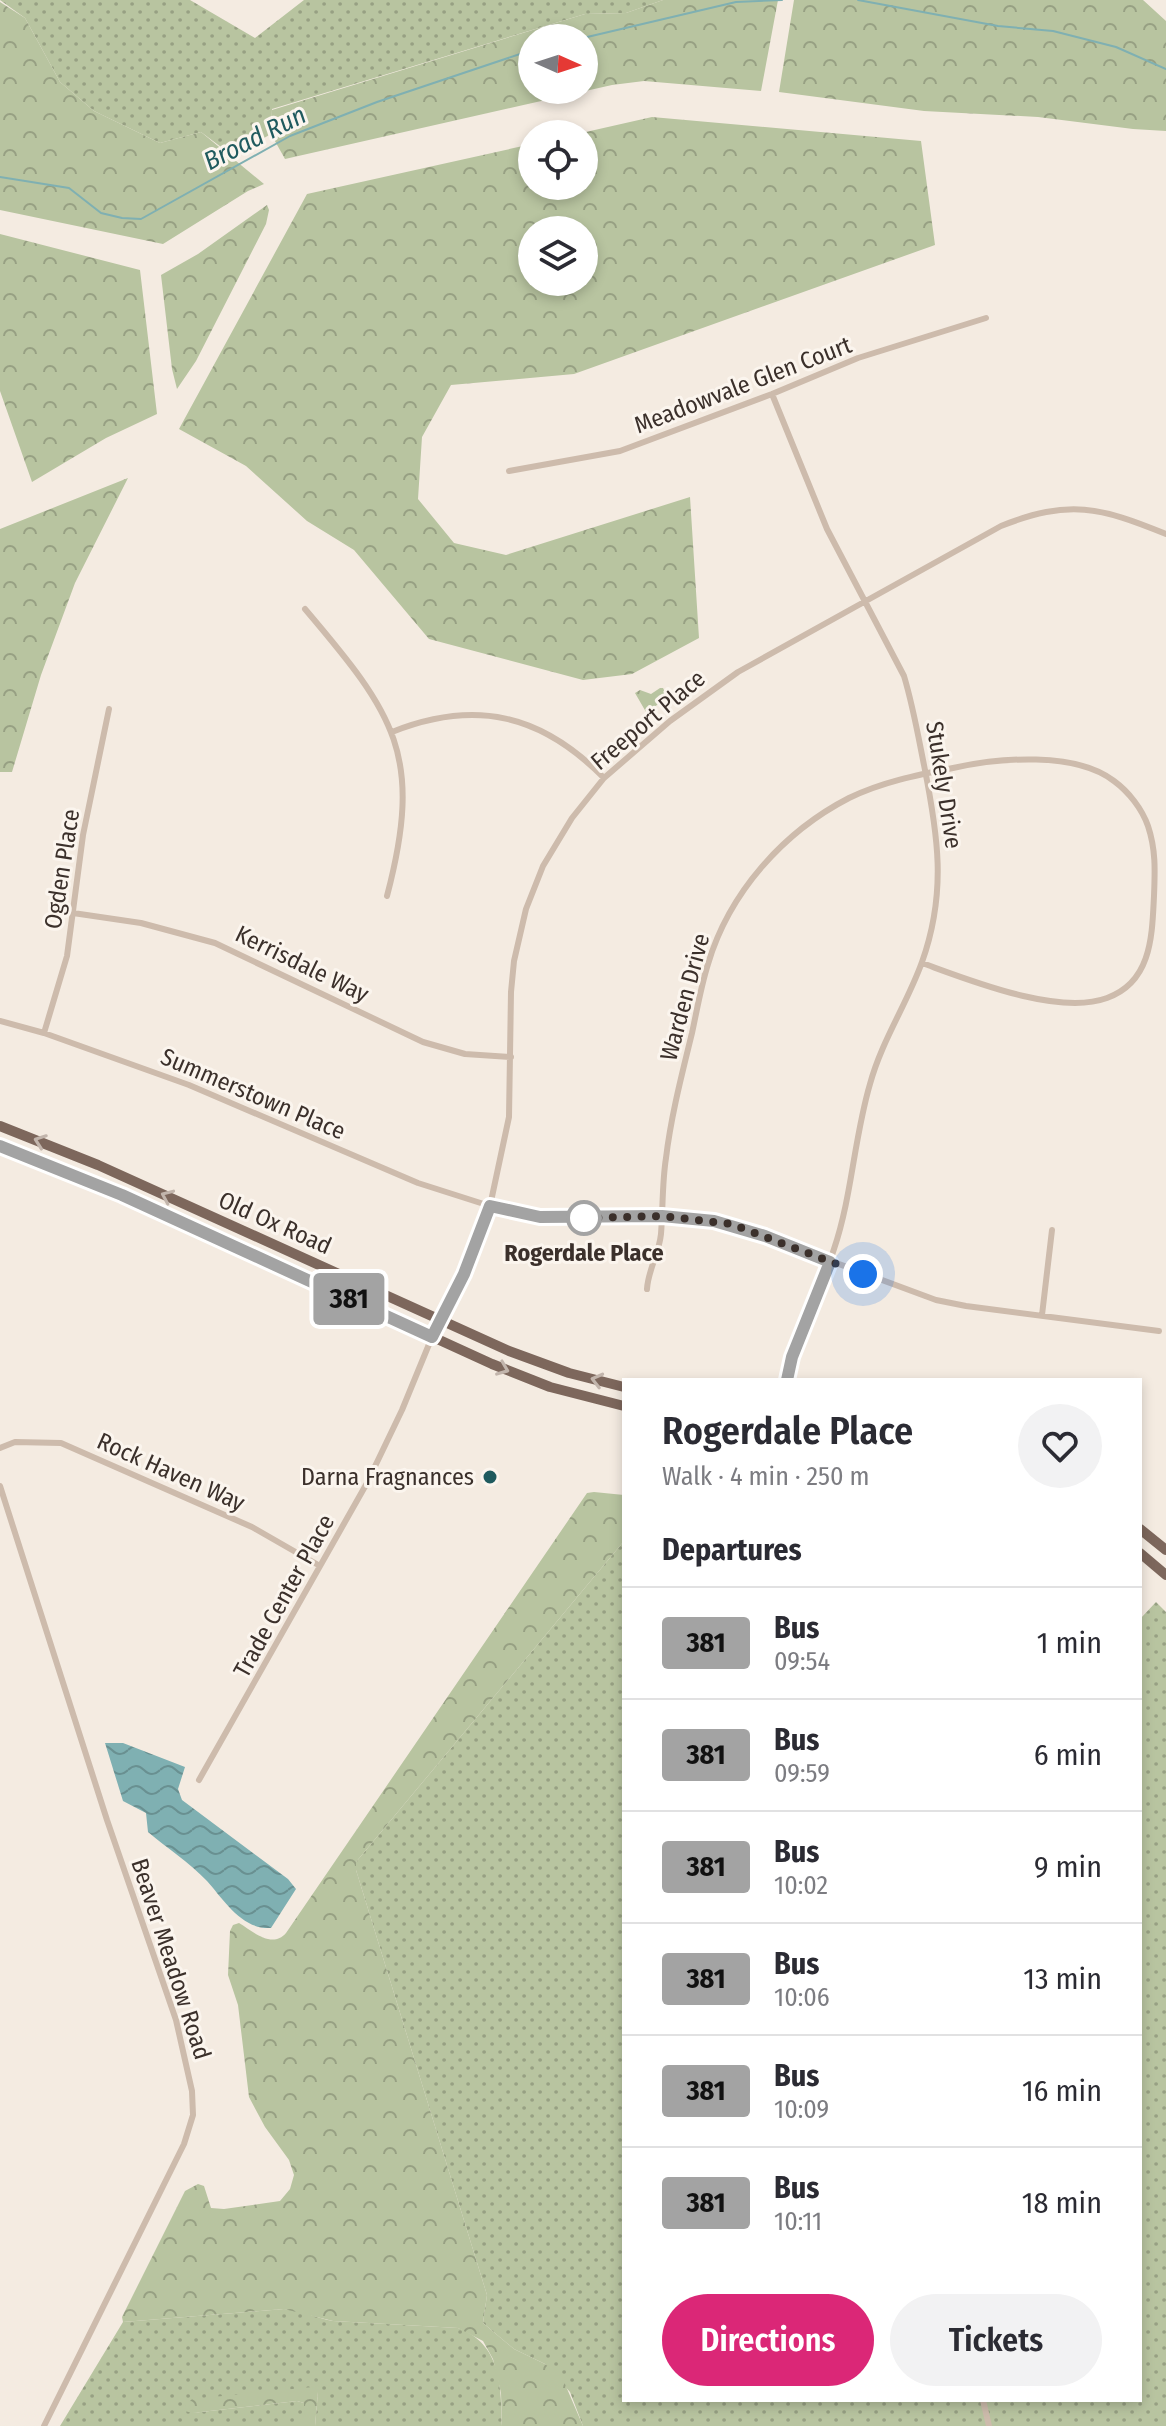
<!DOCTYPE html>
<html lang="en">
<head>
<meta charset="utf-8">
<style>
	:root { --surface:#fff; --page:#f2f2f3; --text:#2b2b33; --muted:#7c7c81; --line:#e1e1e2; --accent:#db2777 }
	body { margin:0; font-family:"Fira Sans Condensed",sans-serif; background:var(--page); color:var(--text); height:100vh; display:flex; flex-direction:column; font-size:30px; white-space:nowrap }
	* { box-sizing:border-box; margin:0 }
	p { font-size:26px; color:var(--muted) }
	.icon { flex:none; width:44px; height:44px; fill:none; stroke:currentColor; stroke-width:2; stroke-linecap:round; stroke-linejoin:round }
	.map { position:relative; flex:1; overflow:hidden }
	.details { position:absolute; left:622px; top:1378px; width:520px; height:1024px; display:flex; flex-direction:column; background:var(--surface); border-radius:0px; box-shadow:0 4px 12px #0003 }
	.details>* { flex:none }
	.badge { padding:0 16px; border-radius:6px; font-size:28px; line-height:52px }
	.needle { width:52px; rotate:93deg }
	.fabs { position:absolute; left:518px; top:24px; display:grid; gap:16px }
	.fabs a { display:grid; place-items:center; width:80px; height:80px; border-radius:50%; background:var(--surface); box-shadow:0 4px 12px #0003; font-size:40px }
	.you { position:absolute; width:40px; height:40px; margin:-20px; border:6px solid #fff; border-radius:50%; background:#1a73e8; box-shadow:0 0 0 12px #1a73e833 }
	.map>.badge { position:absolute; translate:-50% -50%; box-shadow:0 0 0 4px #fff }
	h2 { padding:0 40px; font-size:30px; line-height:72px }
	.round { display:grid; place-items:center; flex:none; width:84px; height:84px; border-radius:42px; background:var(--page) }
	.headline { display:flex; align-items:center; justify-content:space-between; height:136px; padding:0 40px }
	h1 { font-size:38px; font-weight:600; line-height:60px }
	.button { display:flex; gap:16px; margin-top:auto; padding:16px 40px }
	.button a { flex:1; height:92px; border-radius:48px; background:var(--accent); color:#fff; font-size:32px; font-weight:600; line-height:92px; text-align:center }
	.button a+a { background:var(--page); color:var(--text) }
	ul { padding:0; list-style:none }
	li { display:flex; align-items:center; gap:24px; height:112px; padding:0 40px; border-top:2px solid var(--line) }
	li div { flex:1 }
	li b { display:block; font-size:30px }
	li em { font-style:normal }
	li .badge { min-width:88px; font-weight:700; text-align:center }
	.map>svg:first-child { display:block }
</style>
</head>
<body>
<div class="map">
<svg width="1166" height="2426" viewBox="0 0 1166 2426">
	<defs>
		<pattern id="grass-dots" width="8" height="8" patternUnits="userSpaceOnUse" patternTransform="scale(2)"><rect width="8" height="8" fill="#b8c4a0"/><path d="M2 2h.1M6 6h.1" fill="none" stroke="#97a083" stroke-width="1.8" stroke-linecap="round"/></pattern>
		<pattern id="forest-crowns" width="20" height="18" patternUnits="userSpaceOnUse" patternTransform="scale(2)"><rect width="20" height="18" fill="#b8c4a0"/><path d="M2 6a3 3 0 1 1 6 0M12 15a3 3 0 1 1 6 0" fill="none" stroke="#97a083"/></pattern>
		<pattern id="park-tufts" width="24" height="20" patternUnits="userSpaceOnUse" patternTransform="scale(2)"><rect width="24" height="20" fill="#b8c4a0"/><path d="M3 7l-1-3M5 7V3M7 7l1-3M15 17l-1-3M17 17v-4M19 17l1-3" fill="none" stroke="#97a083"/></pattern>
		<pattern id="water-waves" width="16" height="10" patternUnits="userSpaceOnUse" patternTransform="scale(2)"><rect width="16" height="10" fill="#7fb0b2"/><path d="M0 5q4-4 8 0t8 0" fill="none" stroke="#699091"/></pattern>
	</defs>
	<rect width="100%" height="100%" fill="#f4ebe1"/>
	<!-- grass -->
	<path fill="url(#grass-dots)" d="M0 0H190L255 38 304 0H663L626 13 585 14 272 109 271 134 233 156 201 132 160 143 94 111 60 82 25 18Z
		M624 1541V2400H1140V1619L1156 1602 1166 1612V2426H583L570 2392 545 2364 514 2349 483 2323 487 2295 356 1870V1862Z
		M284 2309C301 2310 316 2318 333 2321L458 2328C501 2344 501 2385 502 2426H315L318 2392 192 2413 297 2401 304 2403V2426H60L123 2322Z"/>
	<!-- forest -->
	<path fill="url(#forest-crowns)" fill-rule="evenodd" d="M663 0H778L761 91 644 81 612 85 285 159 271 134 272 110 585 14 626 13ZM532 38H584V90H532Z
		M794 0H1143L1166 21V131L1133 129 1038 117 924 111 779 92Z
		M0 2 25 18 60 82 94 111 160 143 201 132 264 184 248 191 163 244 0 210Z
		M652 117 921 141 935 245 574 374 451 385 422 437 418 499 454 543 506 555 690 497 699 638 632 674 583 680 429 639 354 550 307 521 246 466 179 429 307 194 532 144V186H584V134H577ZM584 230V282H532V230Z
		M267 205 269 210 266 224 196 361 177 389 172 369 161 275 198 254Z
		M0 234 140 270 157 414 106 438 32 482 0 391Z
		M128 478 75 583 41 675 12 772H0V529Z
		M594 1492 624 1495V1541L356 1862V1870L487 2295 483 2323 514 2349 545 2364 562 2377 583 2426H502L501 2393 493 2359 483 2341 458 2328 333 2321 284 2309 123 2322 122 2317 185 2191 198 2184 204 2186 211 2208 224 2209 280 2201 290 2189 294 2175 289 2160 265 2127 249 2097 238 2005 228 1975 230 1931 233 1925 239 1923C254 1932 272 1949 286 1933L587 1493Z
		M313 2387 318 2392 315 2426H304V2403L297 2401 192 2413 185 2411V2406L192 2399Z"/>
	<!-- park -->
	<path fill="url(#park-tufts)" d="M660 688H663L668 698 646 712 635 693 640 690 651 694Z"/>
	<!-- water -->
	<path fill="url(#water-waves)" d="M105 1743H123L185 1767 178 1789 182 1800 288 1879 296 1889 271 1928C242 1930 224 1900 207 1881 190 1863 167 1848 148 1832L146 1813 123 1801Z"/>
	<g fill="none" stroke-linecap="round" stroke-linejoin="round">
		<!-- stream -->
		<path stroke="#7fb0b2" stroke-width="2" d="M858 0 998 26 1053 31 1116 47 1166 69
			M583 38 736 2 782 0
			M0 177 69 188 101 213 122 218 141 219 290 136 377 102 532 50"/>
		<!-- minor -->
		<path stroke="#cdbbac" stroke-width="6" d="M772 394 827 529 904 676C913 706 918 735 924 765 938 835 947 892 922 962 907 1004 882 1040 870 1084 854 1138 852 1196 834 1249 820 1293 794 1335 787 1380
			M509 471 620 451 772 394 858 358 986 318
			M305 609C395 715 424 755 387 896
			M392 732C475 699 541 714 604 778
			M73 913 141 923 215 943 423 1042 465 1054 511 1057
			M0 1021 44 1033 189 1085 418 1183 490 1206 540 1217 662 1216 731 1224 936 1300 966 1306 1159 1331
			M44 1033 67 956 83 835 109 709
			M647 1289C648 1270 659 1254 661 1234 663 1209 662 1183 666 1158 671 1116 682 1074 692 1033 697 1010 701 986 708 964 729 893 783 832 849 798 882 782 917 775 953 768 999 758 1075 751 1114 781 1129 792 1142 809 1148 826 1156 850 1155 871 1154 896 1152 935 1152 982 1107 998 1058 1016 969 980 922 963
			M1042 1315 1052 1230
			M0 1448 15 1442 61 1443 252 1527 320 1566
			M0 1486 107 1820 176 2020 192 2091 193 2115 184 2144 44 2426
			M199 1780 367 1483 402 1410 432 1337 478 1242 490 1206 509 1117 511 992 514 961 526 909 543 866 572 818 604 778 670 721 738 672 1001 526C1069 499 1100 507 1166 534
			M983 2400 989 2426"/>
		<!-- primary -->
		<path stroke="#7d675c" stroke-width="10" d="M0 1126 98 1165 509 1351 569 1373 624 1387
			M0 1146 122 1195 492 1364 550 1387 624 1406
			M1140 1529 1166 1550
			M1140 1553 1166 1575"/>
	</g>
	<!-- one-way arrows -->
	<defs><path id="oneway-chevron" d="M-2-3.5L2.5 0L-2 3.5" fill="none" stroke-width="1.6" stroke-linecap="round" stroke-linejoin="round" transform="scale(2)"/></defs>
	<g stroke="#c2b5ac">
		<use href="#oneway-chevron" transform="translate(40 1141) rotate(-160)"/>
		<use href="#oneway-chevron" transform="translate(167 1196) rotate(-156)"/>
		<use href="#oneway-chevron" transform="translate(503 1369) rotate(22)"/>
		<use href="#oneway-chevron" transform="translate(597 1380) rotate(-166)"/>
	</g>
	<g fill="none" stroke-linecap="round" stroke-linejoin="round">
		<!-- line casing -->
		<g stroke="#fff" stroke-width="18">
			<path id="line" d="M0 1146 122 1195 432 1337 464 1274 490 1206 540 1217 662 1216 714 1221 765 1236 830 1262 792 1357 787 1380"/>
		</g>
		<!-- line -->
		<use href="#line" stroke="#a3a3a3" stroke-width="12"/>
		<!-- walk -->
		<path stroke="#3b302b" stroke-width="8" stroke-dasharray="0 14.4" d="M584 1218 662 1216 731 1224 863 1274"/>
	</g>
	<!-- markers -->
	<circle fill="#fff" stroke="#a3a3a3" stroke-width="4" cx="584" cy="1218" r="16"/>
	<circle fill="#1f5a5e" stroke="#fbf5ee" stroke-width="3" cx="490" cy="1477" r="8"/>
	<g text-anchor="middle" dominant-baseline="central" stroke-width="6" stroke-linejoin="round" paint-order="stroke">
		<!-- street labels -->
		<g font-size="24" fill="#3b302b" stroke="#fbf5ee">
			<text transform="translate(743 385) rotate(-21)">Meadowvale Glen Court</text>
			<text transform="translate(648 720) rotate(-40)">Freeport Place</text>
			<text transform="translate(944 785) rotate(81)">Stukely Drive</text>
			<text transform="translate(62 869) rotate(-81)">Ogden Place</text>
			<text transform="translate(302 964) rotate(26)">Kerrisdale Way</text>
			<text transform="translate(685 997) rotate(-75)">Warden Drive</text>
			<text transform="translate(253 1094) rotate(23)">Summerstown Place</text>
			<text transform="translate(275 1223) rotate(24)">Old Ox Road</text>
			<text transform="translate(171 1472) rotate(24)">Rock Haven Way</text>
			<text transform="translate(284 1596) rotate(-61)">Trade Center Place</text>
			<text transform="translate(171 1959) rotate(72)">Beaver Meadow Road</text>
		</g>
		<!-- stop labels -->
		<g font-size="24" font-weight="bold" fill="#3b302b" stroke="#fbf5ee">
			<text x="584" y="1253">Rogerdale Place</text>
		</g>
		<!-- poi labels -->
		<g font-size="24" fill="#3b302b" stroke="#fbf5ee" text-anchor="end">
			<text x="474" y="1477">Darna Fragnances</text>
		</g>
		<!-- water labels -->
		<g font-size="26" font-style="italic" fill="#1f5a5e" stroke="#fbf5ee">
			<text transform="translate(255 138) rotate(-27)">Broad Run</text>
		</g>
	</g>
</svg>
<div class="fabs">
<a><svg class="needle" viewBox="-14 -14 28 28"><path d="M0-13l5 13h-10z" fill="#e53935"/><path d="M0 13l5-13h-10z" fill="#7c7c81"/></svg></a>
<a><svg class="icon" aria-label="locate" viewBox="0 0 24 24"><circle cx="12" cy="12" r="6"/><path d="M12 2v4M12 18v4M2 12h4M18 12h4"/></svg></a>
<a><svg class="icon" aria-label="layers" viewBox="0 0 24 24"><path d="M12 4l9 5-9 5-9-5zM3 14l9 5 9-5"/></svg></a>
</div>
<div class="you" style="left:863px;top:1274px"></div>
<b class="badge" style="left:349px;top:1299px;background:#a3a3a3;color:#111">381</b>
<section class="details">
<div class="headline"><div><h1>Rogerdale Place</h1><p>Walk · 4 min · 250 m</p></div><a class="round"><svg class="icon" aria-label="heart" viewBox="0 0 24 24"><path d="M12 20l-8-8c-3-5 5-10 8-4 3-6 11-1 8 4z"/></svg></a></div>
<h2>Departures</h2>
<ul>
<li><span class="badge" style="background:#a3a3a3;color:#111">381</span><div><b>Bus</b><p>09:54</p></div><em>1 min</em></li>
<li><span class="badge" style="background:#a3a3a3;color:#111">381</span><div><b>Bus</b><p>09:59</p></div><em>6 min</em></li>
<li><span class="badge" style="background:#a3a3a3;color:#111">381</span><div><b>Bus</b><p>10:02</p></div><em>9 min</em></li>
<li><span class="badge" style="background:#a3a3a3;color:#111">381</span><div><b>Bus</b><p>10:06</p></div><em>13 min</em></li>
<li><span class="badge" style="background:#a3a3a3;color:#111">381</span><div><b>Bus</b><p>10:09</p></div><em>16 min</em></li>
<li><span class="badge" style="background:#a3a3a3;color:#111">381</span><div><b>Bus</b><p>10:11</p></div><em>18 min</em></li>
</ul>
<div class="button"><a>Directions</a><a>Tickets</a></div>
</section>
</div>
</body>
</html>
